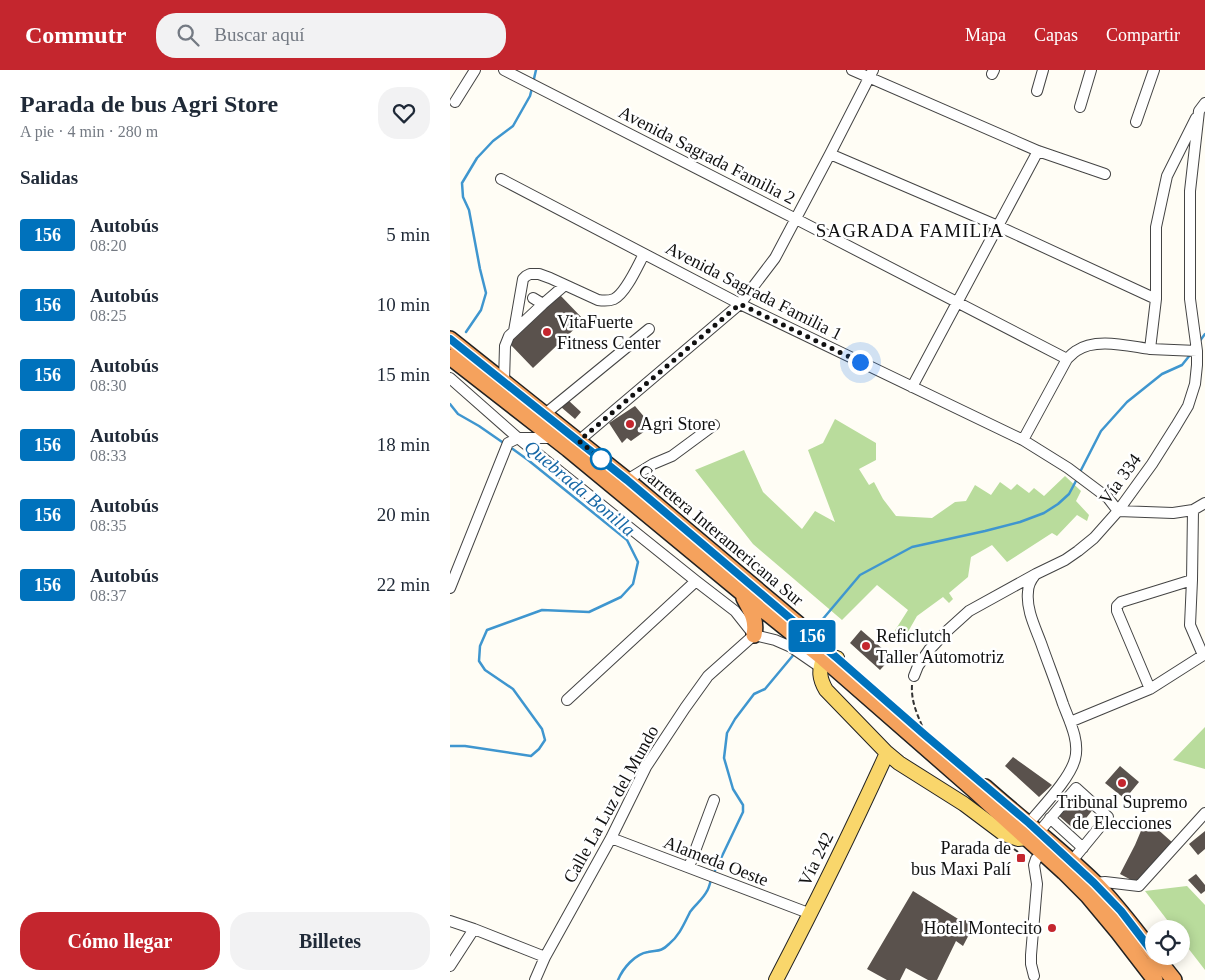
<!DOCTYPE html>
<html lang="es">
<head>
<meta charset="utf-8">
<style>
	:root { --surface:#fff; --page:#f2f2f3; --text:#1f2937; --muted:#747a83; --accent:#c4262e }
	body { margin:0; font-family:"Times New Roman",serif; background:var(--page); color:var(--text); height:100vh; display:flex; flex-direction:column; font-size:19px; white-space:nowrap }
	* { box-sizing:border-box; margin:0 }
	p { font-size:16px; color:var(--muted) }
	.icon { flex:none; width:28px; height:28px; fill:none; stroke:currentColor; stroke-width:2; stroke-linecap:round; stroke-linejoin:round }
	.map { position:relative; flex:1; overflow:hidden }
	.drawer { display:flex; flex-direction:column; background:var(--surface); width:450px }
	.drawer>* { flex:none }
	.badge { padding:0 10px; border-radius:4px; font-size:18px; line-height:32px }
	.buttons { position:absolute; left:695px; top:850px; display:grid; gap:10px }
	.buttons a { display:grid; place-items:center; width:45px; height:45px; border-radius:50%; background:var(--surface); box-shadow:0 2px 12px #0003; font-size:25px }
	.you { position:absolute; width:25px; height:25px; margin:-12px; border:4px solid #fff; border-radius:50%; background:#1a73e8; box-shadow:0 0 0 8px #1a73e833 }
	.map>.badge { position:absolute; translate:-50% -50%; box-shadow:0 0 0 2px #fff }
	h2 { padding:0 20px; font-size:19px; line-height:45px }
	.round { display:grid; place-items:center; flex:none; width:52px; height:52px; border-radius:20px; background:var(--page) }
	.headline { display:flex; align-items:center; justify-content:space-between; height:85px; padding:0 20px }
	h1 { font-size:24px; font-weight:700; line-height:38px }
	.primary-button { display:flex; gap:10px; margin-top:auto; padding:10px 20px }
	.primary-button a { flex:1; height:58px; border-radius:20px; background:var(--accent); color:#fff; font-size:20px; font-weight:700; line-height:58px; text-align:center }
	.primary-button a+a { background:var(--page); color:var(--text) }
	ul { padding:0; list-style:none }
	li { display:flex; align-items:center; gap:15px; height:70px; padding:0 20px }
	li div { flex:1 }
	li b { display:block; font-size:19px }
	li em { font-style:normal }
	li .badge { min-width:55px; font-weight:700; text-align:center }
	header { display:flex; align-items:center; gap:30px; box-sizing:border-box; height:70px; padding:0 25px; background:var(--accent); color:#fff }
	header strong { font-size:24px }
	nav { display:flex; gap:28px; margin-inline-start:auto; font-size:18px }
	.search { width:350px; height:45px; background:var(--page); display:flex; align-items:center; gap:12px; box-sizing:border-box; padding:0 18px; border-radius:20px; color:var(--muted); font-size:19px }
	main { display:flex; flex:1; min-height:0 }
	.map>svg:first-child { display:block }
</style>
</head>
<body>
<header>
<strong>Commutr</strong>
<div class="search"><svg class="icon" aria-label="search" viewBox="0 0 24 24"><circle cx="10" cy="10" r="6"/><path d="M15 15l6 6"/></svg>Buscar aquí</div>
<nav><a>Mapa</a><a>Capas</a><a>Compartir</a></nav>
</header>
<main>
<section class="drawer">
<div class="headline"><div><h1>Parada de bus Agri Store</h1><p>A pie · 4 min · 280 m</p></div><a class="round"><svg class="icon" aria-label="heart" viewBox="0 0 24 24"><path d="M12 20l-8-8c-3-5 5-10 8-4 3-6 11-1 8 4z"/></svg></a></div>
<h2>Salidas</h2>
<ul>
<li><span class="badge" style="background:#0072bc;color:#fff">156</span><div><b>Autobús</b><p>08:20</p></div><em>5 min</em></li>
<li><span class="badge" style="background:#0072bc;color:#fff">156</span><div><b>Autobús</b><p>08:25</p></div><em>10 min</em></li>
<li><span class="badge" style="background:#0072bc;color:#fff">156</span><div><b>Autobús</b><p>08:30</p></div><em>15 min</em></li>
<li><span class="badge" style="background:#0072bc;color:#fff">156</span><div><b>Autobús</b><p>08:33</p></div><em>18 min</em></li>
<li><span class="badge" style="background:#0072bc;color:#fff">156</span><div><b>Autobús</b><p>08:35</p></div><em>20 min</em></li>
<li><span class="badge" style="background:#0072bc;color:#fff">156</span><div><b>Autobús</b><p>08:37</p></div><em>22 min</em></li>
</ul>
<div class="primary-button"><a>Cómo llegar</a><a>Billetes</a></div>
</section>
<div class="map">
<svg width="755" height="910" viewBox="0 0 755 910">
	<rect width="100%" height="100%" fill="#fffdf5"/>
	<!-- forest -->
	<path fill="#b9dc9c" d="M385 349 426 373V390L409 399 419 415 424 412 433 429 446 446 482 448 505 432 516 431 525 415 541 425 550 412 561 420 567 414 579 423 584 418 594 426 615 406 631 421 626 431 639 445 637 451 627 445 607 466 602 463 557 492 542 475 521 487 518 507 499 523 503 529 499 533 493 527 467 546 455 567 444 562 458 540 427 515 392 550 303 474 245 400 294 380 313 422 352 459 365 441 385 452 358 380 373 373Z
		M755 657V699L723 690Z
		M737 816 755 835V900L731 869V859H724L695 821Z"/>
	<g fill="none" stroke-linecap="round" stroke-linejoin="round">
		<!-- stream -->
		<path stroke="#3f96cf" stroke-width="2.5" d="M83 13 86 0
			M16 262 31 240 36 223 30 199 19 140 13 127 12 113 27 88 43 71 63 56 80 26 82 18
			M749 272 755 264
			M0 334 8 344 29 356 55 374
			M629 404 651 361 677 332 712 304 732 295 740 285
			M356 569 410 505 462 477 535 461 570 452 594 443 608 434 619 424 627 409
			M0 676H15L81 686 89 679 95 670 92 659 63 619 35 600 29 591 30 576 37 560 92 540 139 542 171 527 183 514 188 492 177 470 78 390 60 377
			M263 805 293 742V735L283 719 274 688 277 663 285 649 304 624 315 619 345 583
			M168 910C173 898 185 884 198 882 208 880 211 882 219 874 229 866 234 854 240 842 245 835 253 829 257 821 259 818 260 813 261 810"/>
	</g>
	<!-- building -->
	<path fill="#5a524d" d="M110 225 134 250 83 298 59 273Z
		M118 330 131 342 125 349 111 337Z
		M185 336 202 356 181 371 177 368 172 373 159 353Z
		M411 560 442 587 430 600 400 573Z
		M563 687 602 715 589 727 555 696Z
		M670 696 689 712 675 729 655 713Z
		M627 722 644 738 626 761 609 746Z
		M696 749 723 773 687 813 670 804 685 775Z
		M755 761V779L748 785 739 774Z
		M746 804 755 815V821L751 824 738 810Z
		M463 821 513 852 515 850 524 855 513 876 506 871 487 910H478L456 898 450 910H437L417 899Z"/>
	<g fill="none" stroke-linecap="round" stroke-linejoin="round">
		<!-- minor casing -->
		<g stroke="#444" stroke-width="12">
			<path id="minor" d="M54 0 346 149 617 289
				M402 0 588 81 655 104
				M542 4 544 0
				M587 21 593 0
				M5 32 25 0
				M630 37 641 0
				M686 52 704 0
				M380 84 548 156 706 229
				M51 109 290 234 573 370 618 398 658 428 668 441 723 443 743 440 755 433
				M83 228 93 234
				M64 261 73 209 76 206 80 204H89L100 208 148 230C154 231 159 231 164 229 176 223 188 195 194 184
				M700 279 747 281
				M0 308 68 368 246 511 285 541 304 565 325 570 341 577 370 597
				M54 312 55 276 59 266 93 234 115 215
				M462 317 588 81
				M95 344 199 259
				M573 370 617 289C620 286 623 283 626 281 645 267 678 276 700 279L706 229V157L717 106 746 48
				M125 374 290 234 325 188 380 84 423 0
				M177 410 203 394 222 386 264 355
				M743 440 742 510 740 555 753 585
				M0 518 58 373 68 368H104
				M464 606 468 596 479 580 498 560 519 541 586 504 615 490 628 481 644 468 668 441 702 394 726 356 738 336 745 314 747 295V281L740 229V121L749 41 755 33
				M700 619 667 541V536L671 532 742 510
				M117 630 246 511
				M620 652 700 619 755 584
				M600 748 633 778
				M579 753C592 737 620 709 625 689 630 671 619 650 613 634 606 613 598 593 591 573 585 557 576 539 578 522 578 515 581 510 585 505
				M589 762 626 718 658 747 621 792
				M161 768 361 844
				M239 797 264 730
				M644 813 655 812 689 816 755 743
				M0 851 24 859 95 887
				M0 896 24 859
				M584 906 581 894V885L587 814 584 795 586 789 593 783
				M85 910 95 887 161 768 196 697 235 638 258 606 304 565"/>
		</g>
		<!-- major casing -->
		<g stroke="#222" stroke-width="16">
			<path id="major" d="M387 588 377 586 373 588C369 601 369 608 376 620L437 683 449 693 514 734 554 764 568 769 577 768
				M326 910C365 835 402 760 437 683"/>
		</g>
		<!-- highway casing -->
		<g stroke="#222" stroke-width="18">
			<path id="highway" d="M0 269 177 410 348 554
				M0 287 118 379 291 522 373 588 524 720 614 802 638 826 668 862 705 910
				M294 528C301 541 307 550 304 565
				M535 717C571 749 610 779 645 813 667 835 685 860 704 884
				M705 886 724 910"/>
		</g>
		<!-- path -->
		<path stroke="#333" stroke-width="2" stroke-dasharray="5 2.5" stroke-linecap="butt" d="M462 615C461 631 467 644 473 658
			M564 779 576 788"/>
		<!-- minor -->
		<use href="#minor" stroke="#fff" stroke-width="10"/>
		<!-- major -->
		<use href="#major" stroke="#f9d66b" stroke-width="14"/>
		<!-- highway -->
		<use href="#highway" stroke="#f5a25d" stroke-width="15"/>
	</g>
	<g fill="none" stroke-linecap="round" stroke-linejoin="round">
		<!-- line casing -->
		<g stroke="#fff" stroke-width="11">
			<path id="line" d="M0 269 177 410 387 588 475 665 579 753 644 813 671 841 704 884"/>
		</g>
		<!-- line -->
		<use href="#line" stroke="#0072bc" stroke-width="8"/>
		<!-- walk -->
		<path stroke="#111" stroke-width="5" stroke-dasharray="0 9" d="M151 389 129 371 290 234 410 292"/>
	</g>
	<!-- markers -->
	<g fill="#c4262e" stroke="#fff" stroke-width="2">
		<circle cx="97" cy="262" r="5"/>
		<circle cx="180" cy="354" r="5"/>
		<circle cx="416" cy="576" r="5"/>
		<circle cx="672" cy="713" r="5"/>
		<rect x="566" y="783" width="10" height="10" rx="2.5"/>
		<circle cx="602" cy="858" r="5"/>
	</g>
	<circle fill="#fff" stroke="#0072bc" stroke-width="2.5" cx="151" cy="389" r="10"/>
	<g text-anchor="middle" dominant-baseline="central" stroke-width="5" stroke-linejoin="round" paint-order="stroke">
		<!-- street labels -->
		<g font-size="18" fill="#111" stroke="#fff">
			<text transform="translate(257 85) rotate(27)">Avenida Sagrada Familia 2</text>
			<text transform="translate(304 221) rotate(27)">Avenida Sagrada Familia 1</text>
			<text transform="translate(670 409) rotate(-54)">Vía 334</text>
			<text transform="translate(271 465) rotate(40)">Carretera Interamericana Sur</text>
			<text transform="translate(161 734) rotate(-61)">Calle La Luz del Mundo</text>
			<text transform="translate(366 789) rotate(-64)">Vía 242</text>
			<text transform="translate(266 791) rotate(21)">Alameda Oeste</text>
		</g>
		<!-- poi labels -->
		<g font-size="18" fill="#111" stroke="#fff" text-anchor="start">
			<text x="107" y="252">VitaFuerte<tspan x="107" dy="21">Fitness Center</tspan></text>
			<text x="190" y="354">Agri Store</text>
			<text x="426" y="566">Reficlutch<tspan x="426" dy="21">Taller Automotriz</tspan></text>
			<text x="672" y="732" text-anchor="middle">Tribunal Supremo<tspan x="672" dy="21">de Elecciones</tspan></text>
			<text x="561" y="778" text-anchor="end">Parada de<tspan x="561" dy="21">bus Maxi Palí</tspan></text>
			<text x="592" y="858" text-anchor="end">Hotel Montecito</text>
		</g>
		<!-- neighbourhood labels -->
		<g font-size="19" letter-spacing="1" fill="#111" stroke="#fff">
			<text x="460" y="160">SAGRADA FAMILIA</text>
		</g>
		<!-- water labels -->
		<g font-size="19" font-style="italic" fill="#1768a6" stroke="#fff">
			<text transform="translate(130 418) rotate(40)">Quebrada Bonilla</text>
		</g>
	</g>
</svg>
<div class="buttons">
<a><svg class="icon" aria-label="locate" viewBox="0 0 24 24"><circle cx="12" cy="12" r="6"/><path d="M12 2v4M12 18v4M2 12h4M18 12h4"/></svg></a>
</div>
<div class="you" style="left:410px;top:292px"></div>
<b class="badge" style="left:362px;top:566px;background:#0072bc;color:#fff">156</b>
</div>
</main>
</body>
</html>
